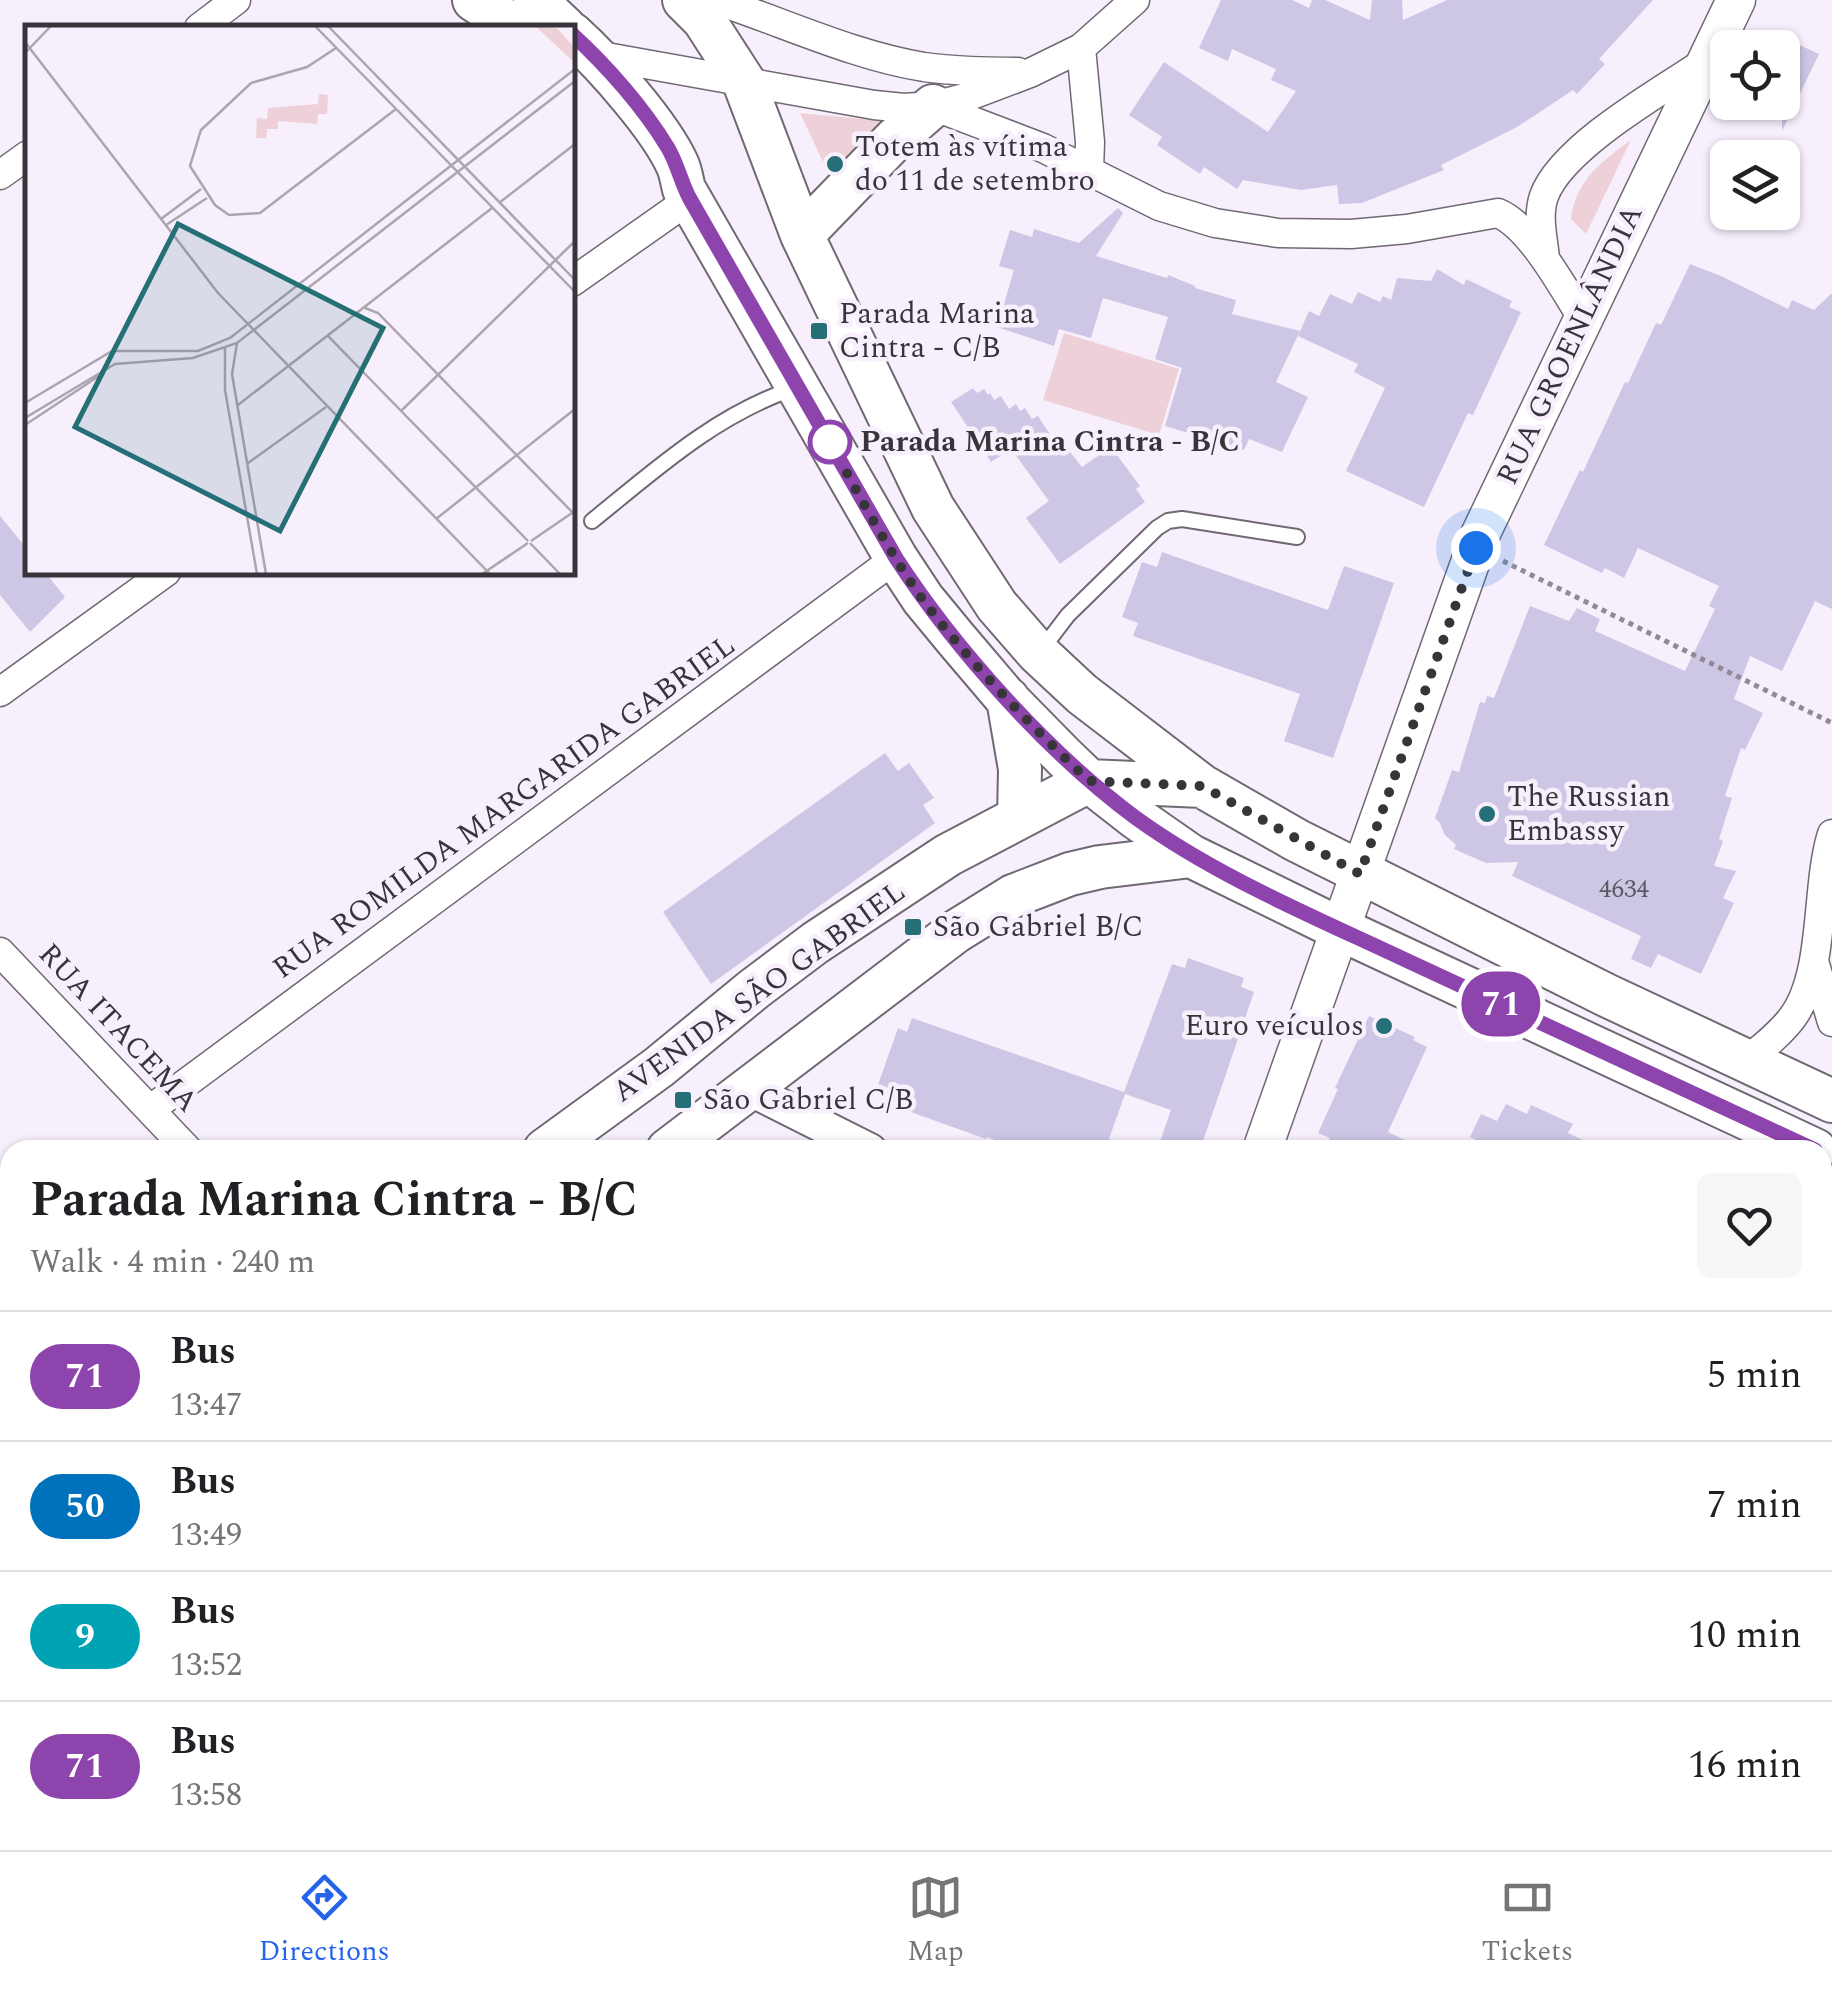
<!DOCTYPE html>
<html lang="en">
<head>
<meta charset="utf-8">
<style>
	:root { --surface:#fff; --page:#f6f6f6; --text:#202124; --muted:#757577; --line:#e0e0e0; --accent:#2563eb }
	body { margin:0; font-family:Spectral,serif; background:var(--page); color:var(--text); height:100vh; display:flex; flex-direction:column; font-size:38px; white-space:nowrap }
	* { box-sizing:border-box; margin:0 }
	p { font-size:32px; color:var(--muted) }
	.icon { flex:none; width:55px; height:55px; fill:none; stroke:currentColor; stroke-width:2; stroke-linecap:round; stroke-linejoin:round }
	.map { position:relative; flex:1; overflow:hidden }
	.details { position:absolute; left:0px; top:1140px; width:1832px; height:710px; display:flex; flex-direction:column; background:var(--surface); border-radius:30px 30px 0 0; box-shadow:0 2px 8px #0004 }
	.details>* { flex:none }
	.badge { padding:0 20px; border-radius:32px; font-size:35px; line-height:65px }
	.buttons { position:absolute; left:1710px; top:30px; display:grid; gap:20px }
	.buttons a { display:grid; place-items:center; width:90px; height:90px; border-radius:15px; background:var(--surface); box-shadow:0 2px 8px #0004; font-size:50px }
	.you { position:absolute; width:50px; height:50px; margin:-25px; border:8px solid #fff; border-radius:50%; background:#1a73e8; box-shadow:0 0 0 15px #1a73e833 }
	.map>.badge { position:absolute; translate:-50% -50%; box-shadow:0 0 0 5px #fff }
	.round { display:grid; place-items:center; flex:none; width:105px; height:105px; border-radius:15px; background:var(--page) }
	.head { display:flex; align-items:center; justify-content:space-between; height:170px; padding:0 30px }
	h1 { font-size:48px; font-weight:700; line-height:75px }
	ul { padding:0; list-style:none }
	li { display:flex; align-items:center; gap:30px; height:130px; padding:0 30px; border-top:2px solid var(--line) }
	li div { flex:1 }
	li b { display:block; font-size:38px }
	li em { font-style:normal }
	li .badge { min-width:110px; font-weight:700; text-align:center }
	.tab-bar { display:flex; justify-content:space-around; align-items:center; height:140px; border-top:2px solid var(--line); background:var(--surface); font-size:28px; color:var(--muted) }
	.tab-bar a { display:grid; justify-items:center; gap:5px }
	.tab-bar .on { color:var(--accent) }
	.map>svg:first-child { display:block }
</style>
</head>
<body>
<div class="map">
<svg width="1832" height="1850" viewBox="0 0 1832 1850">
	<rect width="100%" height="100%" fill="#f8effc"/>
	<!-- green -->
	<path fill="#eed1d8" d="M800 113 884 121 831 179Z
		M1631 140 1586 234 1571 219C1576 180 1601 162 1631 140Z
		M1064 333 1179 369 1159 435 1043 400Z"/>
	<!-- building -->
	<path fill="#cdc7e5" d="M1221 0H1292L1309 8 1312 0H1325L1370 20 1372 0H1402L1403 20 1447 0H1653L1599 59 1605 64 1577 94 1573 90 1517 127 1441 165 1444 170 1362 203 1339 204 1337 185 1301 190 1243 180 1237 189 1204 167 1200 174 1157 145 1162 137 1129 115 1164 62 1268 132 1296 91 1271 80 1276 69 1232 49 1228 61 1199 48Z
		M1782 37 1819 54 1782 131Z
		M1118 208 1123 213 1096 256 1167 278 1168 275 1195 286V288L1236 300 1232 314 1300 331 1276 382 1308 397 1282 452 1249 439 1244 450 1165 426 1182 368 1155 359 1168 317 1103 298 1091 338 1059 329 1054 346 997 327 1014 270 999 266 1010 230 1032 237 1034 229 1079 243Z
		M1690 264 1721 276 1788 309 1792 300 1814 310 1832 293V609L1815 601 1782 671 1750 656 1734 699 1763 713 1745 750 1741 748 1725 796 1732 798 1719 839 1723 841 1714 866 1736 871 1723 898 1734 903 1701 974 1658 954 1651 968 1631 959 1641 936 1512 876 1518 862 1486 863 1454 849 1456 845 1444 834 1440 823 1435 818 1452 770 1459 772 1480 702 1485 703 1487 696 1494 698 1530 606 1569 621 1577 608 1600 619 1595 631 1685 671 1715 609 1709 606 1719 586 1638 548 1624 578 1605 568 1602 573 1544 545 1580 470 1583 472 1625 382 1628 383 1656 323 1661 325Z
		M1437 269 1464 285 1466 279 1512 301 1509 307 1521 312 1473 415 1468 413 1424 507 1346 471 1385 388 1354 372 1358 364 1298 336 1309 311 1319 316 1330 294 1352 304 1358 292 1380 302 1383 296 1391 300 1397 278 1431 281Z
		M973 388 977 393 984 389 988 395 990 393 994 400 1001 396 1009 409 1016 404 1020 411 1025 408 1032 419 1038 416 1064 456 1070 452 1082 467 1111 447 1140 486 1136 489 1145 502 1060 564 1026 518 1049 501 1011 449 991 462 951 402Z
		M0 516 28 550V572H45L65 597 30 632 0 595Z
		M1162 552 1328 610 1344 566 1394 583 1333 758 1284 741 1300 694 1133 636 1138 623 1122 617 1142 562 1157 567Z
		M885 753 898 771 909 763 934 798 923 805 935 823 711 984 663 912Z
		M1188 958 1244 978 1241 987 1254 992 1200 1150H1157L1171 1110 1125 1094 1105 1150H1023L987 1137 986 1139 883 1102 888 1088 878 1085 898 1028 907 1032 912 1018 1124 1092 1172 964 1185 968Z
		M1369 1016 1415 1037 1413 1040 1427 1047 1388 1132 1426 1150H1324L1330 1138 1318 1133 1338 1089 1335 1088Z
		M1506 1104 1527 1114 1531 1105 1573 1124 1568 1133 1603 1150H1497L1470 1137 1481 1114 1497 1121Z"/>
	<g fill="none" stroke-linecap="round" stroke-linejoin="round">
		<!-- service casing -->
		<g stroke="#706873" stroke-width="18">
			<path id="service" d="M592 521C655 470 714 416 792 389
				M1042 649 1068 615 1157 528 1168 521 1182 519 1297 537
				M0 1825 10 1805
				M340 1850 344 1840"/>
		</g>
		<!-- minor casing -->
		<g stroke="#706873" stroke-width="31">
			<path id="minor" d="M709 0 730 5C791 26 860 57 924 67 955 71 987 72 1018 72
				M199 28 236 0
				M1081 48 1090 142 1089 170
				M595 55 874 105 904 108 933 106 964 98 1030 73 1081 48 1135 0
				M933 106 1043 148 1159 206 1215 223 1278 233 1351 234 1407 229 1498 213C1531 227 1563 288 1583 319
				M0 175 28 155
				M1545 258C1543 238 1537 216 1544 196 1562 147 1661 91 1705 62
				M572 282 690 199
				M0 692 166 572
				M0 952 188 1150
				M1814 961 1832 1022
				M1746 1061C1762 1048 1779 1035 1792 1018 1826 973 1815 888 1832 834
				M151 1109 896 558
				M0 1731 10 1737
				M240 1840 262 1850"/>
		</g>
		<!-- tertiary casing -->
		<g stroke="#706873" stroke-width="36">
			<path id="tertiary" d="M749 1089 870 1150
				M1822 1603 1832 1608
				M1454 1850 1457 1840"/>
		</g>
		<!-- secondary casing -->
		<g stroke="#706873" stroke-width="41">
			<path id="secondary" d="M1262 1150 1480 535 1736 0
				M1023 1850 1026 1840"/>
		</g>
		<!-- primary casing -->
		<g stroke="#706873" stroke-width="46">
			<path id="primary" d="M474 0 517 28
				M535 0 565 28
				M684 0 704 20 744 82 802 235 933 508 997 606 1038 653 1082 694 1202 786 1296 840 1606 995 1832 1101
				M572 34C604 63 661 127 678 166 681 173 682 182 684 189L896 558 923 599 956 639 1007 699 1064 757 1089 781 1135 817 1191 856 1340 929 1815 1150
				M802 235 895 139 933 106
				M1008 699 1020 769 1019 817
				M545 1150 659 1067 754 989 815 943 948 855 1089 781 1202 786
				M668 1150 955 932 1013 896 1070 874 1100 867 1191 856
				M0 1552 10 1545
				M0 1640 10 1633"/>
		</g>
		<!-- path -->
		<path stroke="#908a93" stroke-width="5" stroke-dasharray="5 5" stroke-linecap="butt" d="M1503 561 1832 723"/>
		<!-- service -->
		<use href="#service" stroke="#fff" stroke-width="14"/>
		<!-- minor -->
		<use href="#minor" stroke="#fff" stroke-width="28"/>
		<!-- tertiary -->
		<use href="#tertiary" stroke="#fff" stroke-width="32"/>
		<!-- secondary -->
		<use href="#secondary" stroke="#fff" stroke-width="38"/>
		<!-- primary -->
		<use href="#primary" stroke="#fff" stroke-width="42"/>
	</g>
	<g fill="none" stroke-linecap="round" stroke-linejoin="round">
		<!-- line casing -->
		<g stroke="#fff" stroke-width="22">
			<path id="line" d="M572 34C607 66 644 108 668 148 678 165 681 183 690 199L896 558C955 649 1048 753 1136 818 1219 878 1317 918 1410 962 1545 1025 1680 1088 1815 1150"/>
		</g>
		<!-- line -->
		<use href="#line" stroke="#8e44ad" stroke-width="15"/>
		<!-- walk -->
		<path stroke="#38353a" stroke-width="10" stroke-dasharray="0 18" d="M830 442C856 490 890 554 923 600 970 663 1032 727 1089 781L1202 786 1360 874 1476 548"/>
	</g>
	<!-- markers -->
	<g fill="#256f76" stroke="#f8effc" stroke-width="4">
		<circle cx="835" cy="164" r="10"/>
		<rect x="809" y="321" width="20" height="20" rx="5"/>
		<circle cx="1487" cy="814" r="10"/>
		<rect x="903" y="917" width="20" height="20" rx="5"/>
		<circle cx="1384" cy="1026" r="10"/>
		<rect x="673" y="1090" width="20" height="20" rx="5"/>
	</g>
	<circle fill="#fff" stroke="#8e44ad" stroke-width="5" cx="830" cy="442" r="20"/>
	<g text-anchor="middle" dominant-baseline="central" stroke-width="9" stroke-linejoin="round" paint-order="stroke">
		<!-- number labels -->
		<g font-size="25" fill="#5d5a65">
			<text x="1624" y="890">4634</text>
		</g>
		<!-- poi labels -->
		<g font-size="30" fill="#38353a" stroke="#f8effc" text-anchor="start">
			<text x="855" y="147">Totem às vítima<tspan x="855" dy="34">do 11 de setembro</tspan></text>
			<text x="839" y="314">Parada Marina<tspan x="839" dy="34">Cintra - C/B</tspan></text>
			<text x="1507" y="797">The Russian<tspan x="1507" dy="34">Embassy</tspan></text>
			<text x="933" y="927">São Gabriel B/C</text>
			<text x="1364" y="1026" text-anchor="end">Euro veículos</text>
			<text x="703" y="1100">São Gabriel C/B</text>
		</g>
		<!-- street labels -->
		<g font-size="30" fill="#38353a" stroke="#f8effc">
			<text transform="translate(1570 345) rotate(-65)">RUA GROENLÂNDIA</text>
			<text transform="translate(504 807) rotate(-36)">RUA ROMILDA MARGARIDA GABRIEL</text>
			<text transform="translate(759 992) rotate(-36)">AVENIDA SÃO GABRIEL</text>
			<text transform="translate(118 1028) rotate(47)">RUA ITACEMA</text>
		</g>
		<!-- stop labels -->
		<g font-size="30" font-weight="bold" fill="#38353a" stroke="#f8effc" text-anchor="start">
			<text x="860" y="442">Parada Marina Cintra - B/C</text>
		</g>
	</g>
	<!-- overview -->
	<g transform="translate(25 25)">
		<rect width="550" height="550" fill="#f8effc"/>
		<path d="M510 1 532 3 550 23V38ZM294 69 303 70 302 89H293L292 99 253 96V104H242L241 113H231L232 93 242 94 243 83 293 79Z" fill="#eed1d8"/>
		<path fill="none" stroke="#aba5ae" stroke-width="2.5" d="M290 1 550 267M303 1 550 255M0 17 193 268 465 549M311 23 282 42 226 58 176 105 165 141 190 180 204 190 235 188 371 84M0 28 26 1M474 178 550 119M136 194 176 164M141 200 182 173M340 283 353 288 550 490M303 311 503 516M212 318 207 349 241 549M200 321V365L232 549M0 378 87 326H173L205 313 550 44M213 380 467 183M377 385 550 216M0 393 90 339 168 333 212 318 550 56M0 400 77 349M223 438 301 382M411 494 550 384M506 516 547 488M505 518 535 549M457 549 503 518"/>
		<path fill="#256f76" fill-opacity="0.15" stroke="#256f76" stroke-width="5" d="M153 199 358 303 255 506 50 402Z"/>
		<rect width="550" height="550" fill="none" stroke="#38353a" stroke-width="5"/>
	</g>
</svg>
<div class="buttons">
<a><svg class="icon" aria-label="locate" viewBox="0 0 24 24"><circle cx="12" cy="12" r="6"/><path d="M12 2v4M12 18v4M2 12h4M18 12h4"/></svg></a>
<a><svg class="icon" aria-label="layers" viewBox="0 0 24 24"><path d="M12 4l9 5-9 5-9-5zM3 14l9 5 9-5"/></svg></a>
</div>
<div class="you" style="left:1476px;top:548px"></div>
<b class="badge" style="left:1501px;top:1004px;background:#8e44ad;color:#fff">71</b>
<section class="details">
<div class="head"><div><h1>Parada Marina Cintra - B/C</h1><p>Walk · 4 min · 240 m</p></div><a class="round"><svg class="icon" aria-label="heart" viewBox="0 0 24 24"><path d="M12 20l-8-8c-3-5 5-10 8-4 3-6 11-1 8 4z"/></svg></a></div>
<ul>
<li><span class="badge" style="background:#8e44ad;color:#fff">71</span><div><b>Bus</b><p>13:47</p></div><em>5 min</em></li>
<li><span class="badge" style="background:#0072bc;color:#fff">50</span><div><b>Bus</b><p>13:49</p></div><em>7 min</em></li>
<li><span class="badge" style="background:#00a3b4;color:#fff">9</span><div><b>Bus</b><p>13:52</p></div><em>10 min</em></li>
<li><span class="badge" style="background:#8e44ad;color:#fff">71</span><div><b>Bus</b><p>13:58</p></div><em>16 min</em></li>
</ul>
</section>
</div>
<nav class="tab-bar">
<a class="on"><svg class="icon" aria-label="directions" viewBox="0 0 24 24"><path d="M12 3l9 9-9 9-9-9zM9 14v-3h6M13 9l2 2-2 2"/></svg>Directions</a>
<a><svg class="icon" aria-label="map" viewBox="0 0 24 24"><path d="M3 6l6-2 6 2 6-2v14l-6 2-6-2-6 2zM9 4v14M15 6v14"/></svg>Map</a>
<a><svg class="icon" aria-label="tickets" viewBox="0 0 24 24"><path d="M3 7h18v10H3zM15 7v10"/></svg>Tickets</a>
</nav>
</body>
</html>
